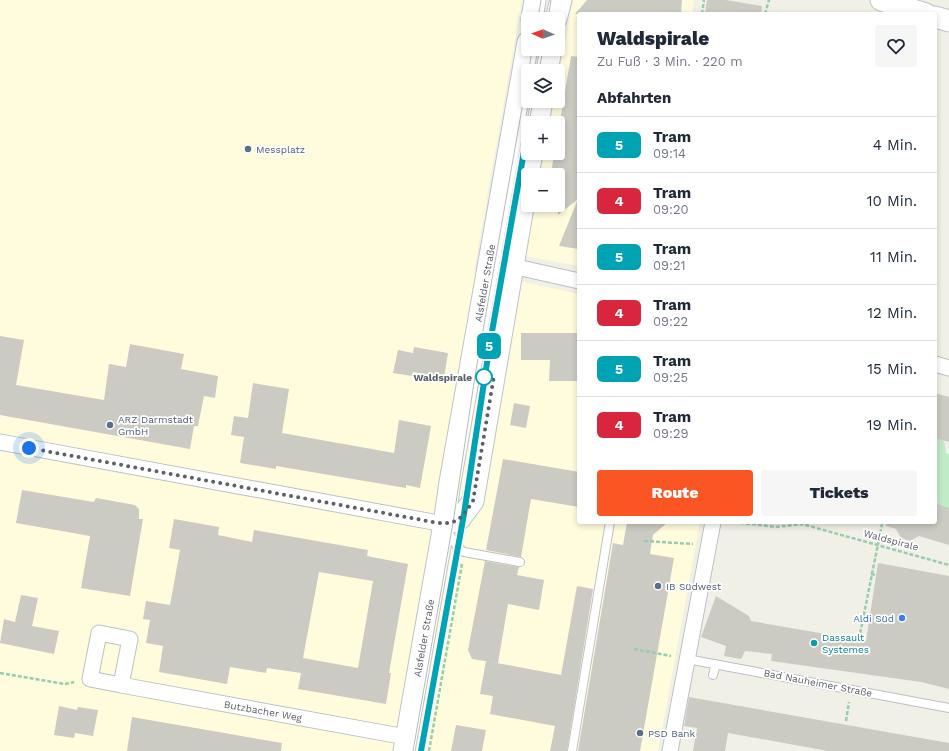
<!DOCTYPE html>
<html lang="de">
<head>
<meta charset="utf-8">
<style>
	:root { --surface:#fff; --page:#f6f6f7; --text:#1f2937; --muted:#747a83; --line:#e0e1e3; --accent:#fa5523 }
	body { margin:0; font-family:"Work Sans",sans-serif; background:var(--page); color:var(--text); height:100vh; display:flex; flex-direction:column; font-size:15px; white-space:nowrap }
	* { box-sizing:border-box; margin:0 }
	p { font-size:13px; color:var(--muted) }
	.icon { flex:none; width:22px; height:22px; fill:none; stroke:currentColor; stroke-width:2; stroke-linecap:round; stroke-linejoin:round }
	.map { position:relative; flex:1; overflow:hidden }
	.panel { position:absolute; left:577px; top:12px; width:360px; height:512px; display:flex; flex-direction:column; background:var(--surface); border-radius:4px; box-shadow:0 2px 6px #0003 }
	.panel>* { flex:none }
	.badge { padding:0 8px; border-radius:6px; font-size:14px; line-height:26px }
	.needle { width:26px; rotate:272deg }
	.tools { position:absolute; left:521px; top:12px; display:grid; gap:8px }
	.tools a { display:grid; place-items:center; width:44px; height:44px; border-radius:4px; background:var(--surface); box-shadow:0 2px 6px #0003; font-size:20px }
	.you { position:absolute; width:20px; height:20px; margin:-10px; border:3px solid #fff; border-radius:50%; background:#1a73e8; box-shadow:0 0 0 6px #1a73e833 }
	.map>.badge { position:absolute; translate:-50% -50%; box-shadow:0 0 0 2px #fff }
	h2 { padding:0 20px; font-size:15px; line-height:36px }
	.round { display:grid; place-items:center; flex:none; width:42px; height:42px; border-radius:4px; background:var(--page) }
	.head { display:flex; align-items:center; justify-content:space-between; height:68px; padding:0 20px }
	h1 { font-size:19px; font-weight:800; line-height:30px }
	.cta { display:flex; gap:8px; margin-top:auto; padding:8px 20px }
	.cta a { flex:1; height:46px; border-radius:4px; background:var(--accent); color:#fff; font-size:16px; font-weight:800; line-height:46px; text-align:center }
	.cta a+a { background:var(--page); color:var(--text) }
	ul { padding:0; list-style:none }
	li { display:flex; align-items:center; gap:12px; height:56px; padding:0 20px; border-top:1px solid var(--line) }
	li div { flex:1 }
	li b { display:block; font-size:15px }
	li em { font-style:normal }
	li .badge { min-width:44px; font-weight:700; text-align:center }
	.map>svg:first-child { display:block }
</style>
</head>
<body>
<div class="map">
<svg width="949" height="751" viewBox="0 0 949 751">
	<rect width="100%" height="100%" fill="#f1f0e6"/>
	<!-- commercial -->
	<path fill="#fffcdd" d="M0 0H522L474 271 579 294V522H700L658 751H0Z
		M573 0H694L692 14H579V266L525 256 535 205H558V175H540L544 153H558V123H550L554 101H558V80Z"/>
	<!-- green -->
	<path fill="#c0ebc7" d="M935 438 944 440 946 453 949 454V508L935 503Z"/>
	<!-- building -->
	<path fill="#cccbc3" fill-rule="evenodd" d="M587 0H682L681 14H575Z
		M707 0H726L762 6 761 14H705Z
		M571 56 579 57V249L559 246 578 199 558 215V175H551L554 153H558V133Z
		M521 333H579V381H549L550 360H521Z
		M0 336 24 340 16 385 104 400 109 364 126 367 130 344 184 354 181 369 218 376 215 398 204 396 198 426H194L190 449 0 415Z
		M414 347 448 353 444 378 413 372 412 376 393 373 398 350 413 353Z
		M253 383 289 389 282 433 394 453 399 420 431 426 420 488 406 485V488L276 466V469L240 463 244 437 231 435 234 416 248 418Z
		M935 393 949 397V442L935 438Z
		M514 403 530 406 526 428 510 425Z
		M503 459 579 472V507L531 499 521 557 486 550Z
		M22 490 94 502 96 498 135 505 139 509V519H143L130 596 81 588 90 536 16 523Z
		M935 503 949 508V545L919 536 910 541 901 538 896 529 886 526V522H935Z
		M174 519 219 527 218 535 252 542 254 530 368 550 367 556 408 564 389 673H391L386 704 298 689 301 673 267 668 266 673 230 667 227 684 159 672 163 646 146 643 150 620 143 619 146 601 170 605 180 550 169 548ZM319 572 373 581 358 668 303 658Z
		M627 522H668L653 535 650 554 674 558 640 751H578L613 543 623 545Z
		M485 561 519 567 517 575 544 580 539 610 508 604 498 663 472 659 468 650Z
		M878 563 949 576V689L921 682 771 661 772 654 745 651 741 659 724 656 726 646 701 637 716 596 749 616 751 621 866 641Z
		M577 586 593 589 567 751H550L555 726 490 714 493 696 480 694 486 661 561 675Z
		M21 595 38 598 32 626 59 631 54 654 0 643 4 619 15 622Z
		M689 697 949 743V751H828L728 733 725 751H693L697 728 684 726Z
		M59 706 77 710 78 707 98 710 93 736 75 733 74 738 54 735Z
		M132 717 282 743 281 751H127Z
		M456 725 486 730 482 751H451Z"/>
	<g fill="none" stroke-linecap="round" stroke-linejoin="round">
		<!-- lane casing -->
		<g stroke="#bdbfc6" stroke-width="10">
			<path id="lane" d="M448 532 458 548 464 552 520 562
				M687 659 949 708
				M713 675 716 664
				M572 751 610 522"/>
		</g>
		<!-- street casing -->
		<g stroke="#bdbfc6" stroke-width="17">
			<path id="street" d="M512 266 579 281
				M935 364 949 368
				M0 442 444 524
				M99 633 130 639 121 685 90 679Z
				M121 685 406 737
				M670 751 713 522"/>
		</g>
		<!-- secondary casing -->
		<g stroke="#c0c2ca" stroke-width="23">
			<path id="secondary" d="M881 0 926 14
				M935 17 949 21
				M532 19 535 0
				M556 19 561 0
				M547 71 551 49
				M538 123 542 101
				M528 175 532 153
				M444 524 450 482 528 42
				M404 751 444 524 459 520 473 501 528 178"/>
		</g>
		<!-- path -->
		<path stroke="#98ccaf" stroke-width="2.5" stroke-dasharray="4 2" stroke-linecap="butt" d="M702 14 704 0
			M765 14 769 0
			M734 522 776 527 802 524 949 565
			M644 541 693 544
			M871 574 877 575
			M859 639 882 524
			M634 649 671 656
			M0 673 65 684 74 682
			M846 721 849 702
			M429 751 462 564"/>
		<!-- lane -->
		<use href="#lane" stroke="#fff" stroke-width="8"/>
		<!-- street -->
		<use href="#street" stroke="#fff" stroke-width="15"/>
		<!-- secondary -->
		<use href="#secondary" stroke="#fff" stroke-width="21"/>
		<!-- tram -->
		<path stroke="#b9b9bb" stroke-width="1" d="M538 19 541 0
			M548 19 551 0
			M529 71 532 49
			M539 71 543 49
			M529 123 533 101
			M413 751 453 523 475 376 528 74
			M421 751 464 514 474 435 495 312 528 129"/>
	</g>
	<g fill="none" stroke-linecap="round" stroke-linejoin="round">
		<!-- line casing -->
		<g stroke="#fff" stroke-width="9">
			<path id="line" d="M421 751 464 514 490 343 528 129"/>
		</g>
		<!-- line -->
		<use href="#line" stroke="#00a3b4" stroke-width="6"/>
		<!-- walk -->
		<path stroke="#5d6068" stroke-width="4" stroke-dasharray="0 7.2" d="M29 448 433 522C457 526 461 519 473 501L494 376 484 377"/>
	</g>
	<!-- markers -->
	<g fill="#5c6f8a" stroke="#fff" stroke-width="1.5">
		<circle cx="248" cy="149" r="4"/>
		<circle cx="110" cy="425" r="4"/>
		<circle cx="658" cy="586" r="4"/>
		<circle cx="640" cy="733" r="4"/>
	</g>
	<circle fill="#fff" stroke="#00a3b4" stroke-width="2" cx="484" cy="377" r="8"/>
	<circle fill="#3f7fe0" stroke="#fff" stroke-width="1.5" cx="902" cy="618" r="4"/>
	<circle fill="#0f9aa8" stroke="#fff" stroke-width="1.5" cx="814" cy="643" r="4"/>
	<g text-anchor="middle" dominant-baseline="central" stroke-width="3.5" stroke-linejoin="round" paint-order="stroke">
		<!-- service labels -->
		<g font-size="10" fill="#4e5e75" stroke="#fff" text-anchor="start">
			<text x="256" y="149">Messplatz</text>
			<text x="118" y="419">ARZ Darmstadt<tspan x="118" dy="12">GmbH</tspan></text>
			<text x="666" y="586">IB Südwest</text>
			<text x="648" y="733">PSD Bank</text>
		</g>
		<!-- street labels -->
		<g font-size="10" fill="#5d6068" stroke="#fff">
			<text transform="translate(485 283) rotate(-80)">Alsfelder Straße</text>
			<text transform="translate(891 540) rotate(15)">Waldspirale</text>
			<text transform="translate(424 638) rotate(-80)">Alsfelder Straße</text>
			<text transform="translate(818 683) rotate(11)">Bad Nauheimer Straße</text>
			<text transform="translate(263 711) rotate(10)">Butzbacher Weg</text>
		</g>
		<!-- stop labels -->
		<g font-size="10" font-weight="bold" fill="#5d6068" stroke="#fff" text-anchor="end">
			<text x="472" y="377">Waldspirale</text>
		</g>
		<!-- shop labels -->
		<g font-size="10" fill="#366cbe" stroke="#fff" text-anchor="end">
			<text x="894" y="618">Aldi Süd</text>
		</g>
		<!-- culture labels -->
		<g font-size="10" fill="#0d838f" stroke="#fff" text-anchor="start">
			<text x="822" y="637">Dassault<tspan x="822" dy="12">Systemes</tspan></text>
		</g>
	</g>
</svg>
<div class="tools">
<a><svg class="needle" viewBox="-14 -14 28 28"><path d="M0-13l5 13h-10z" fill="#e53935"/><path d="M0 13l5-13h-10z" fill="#747a83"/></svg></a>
<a><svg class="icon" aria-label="layers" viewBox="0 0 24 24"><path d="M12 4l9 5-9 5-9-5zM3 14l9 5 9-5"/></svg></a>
<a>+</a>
<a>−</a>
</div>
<div class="you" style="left:29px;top:448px"></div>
<b class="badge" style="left:489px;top:346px;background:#00a3b4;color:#fff">5</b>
<section class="panel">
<div class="head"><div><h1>Waldspirale</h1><p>Zu Fuß · 3 Min. · 220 m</p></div><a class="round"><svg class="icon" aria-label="heart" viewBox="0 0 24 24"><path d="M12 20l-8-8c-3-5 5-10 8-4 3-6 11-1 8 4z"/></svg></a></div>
<h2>Abfahrten</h2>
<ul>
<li><span class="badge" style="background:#00a3b4;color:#fff">5</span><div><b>Tram</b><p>09:14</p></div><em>4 Min.</em></li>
<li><span class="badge" style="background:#d7263d;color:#fff">4</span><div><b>Tram</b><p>09:20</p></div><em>10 Min.</em></li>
<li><span class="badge" style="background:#00a3b4;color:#fff">5</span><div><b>Tram</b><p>09:21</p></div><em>11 Min.</em></li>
<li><span class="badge" style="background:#d7263d;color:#fff">4</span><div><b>Tram</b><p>09:22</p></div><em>12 Min.</em></li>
<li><span class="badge" style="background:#00a3b4;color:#fff">5</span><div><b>Tram</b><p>09:25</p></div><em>15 Min.</em></li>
<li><span class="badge" style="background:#d7263d;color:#fff">4</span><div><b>Tram</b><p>09:29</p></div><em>19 Min.</em></li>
</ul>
<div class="cta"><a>Route</a><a>Tickets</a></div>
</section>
</div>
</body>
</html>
